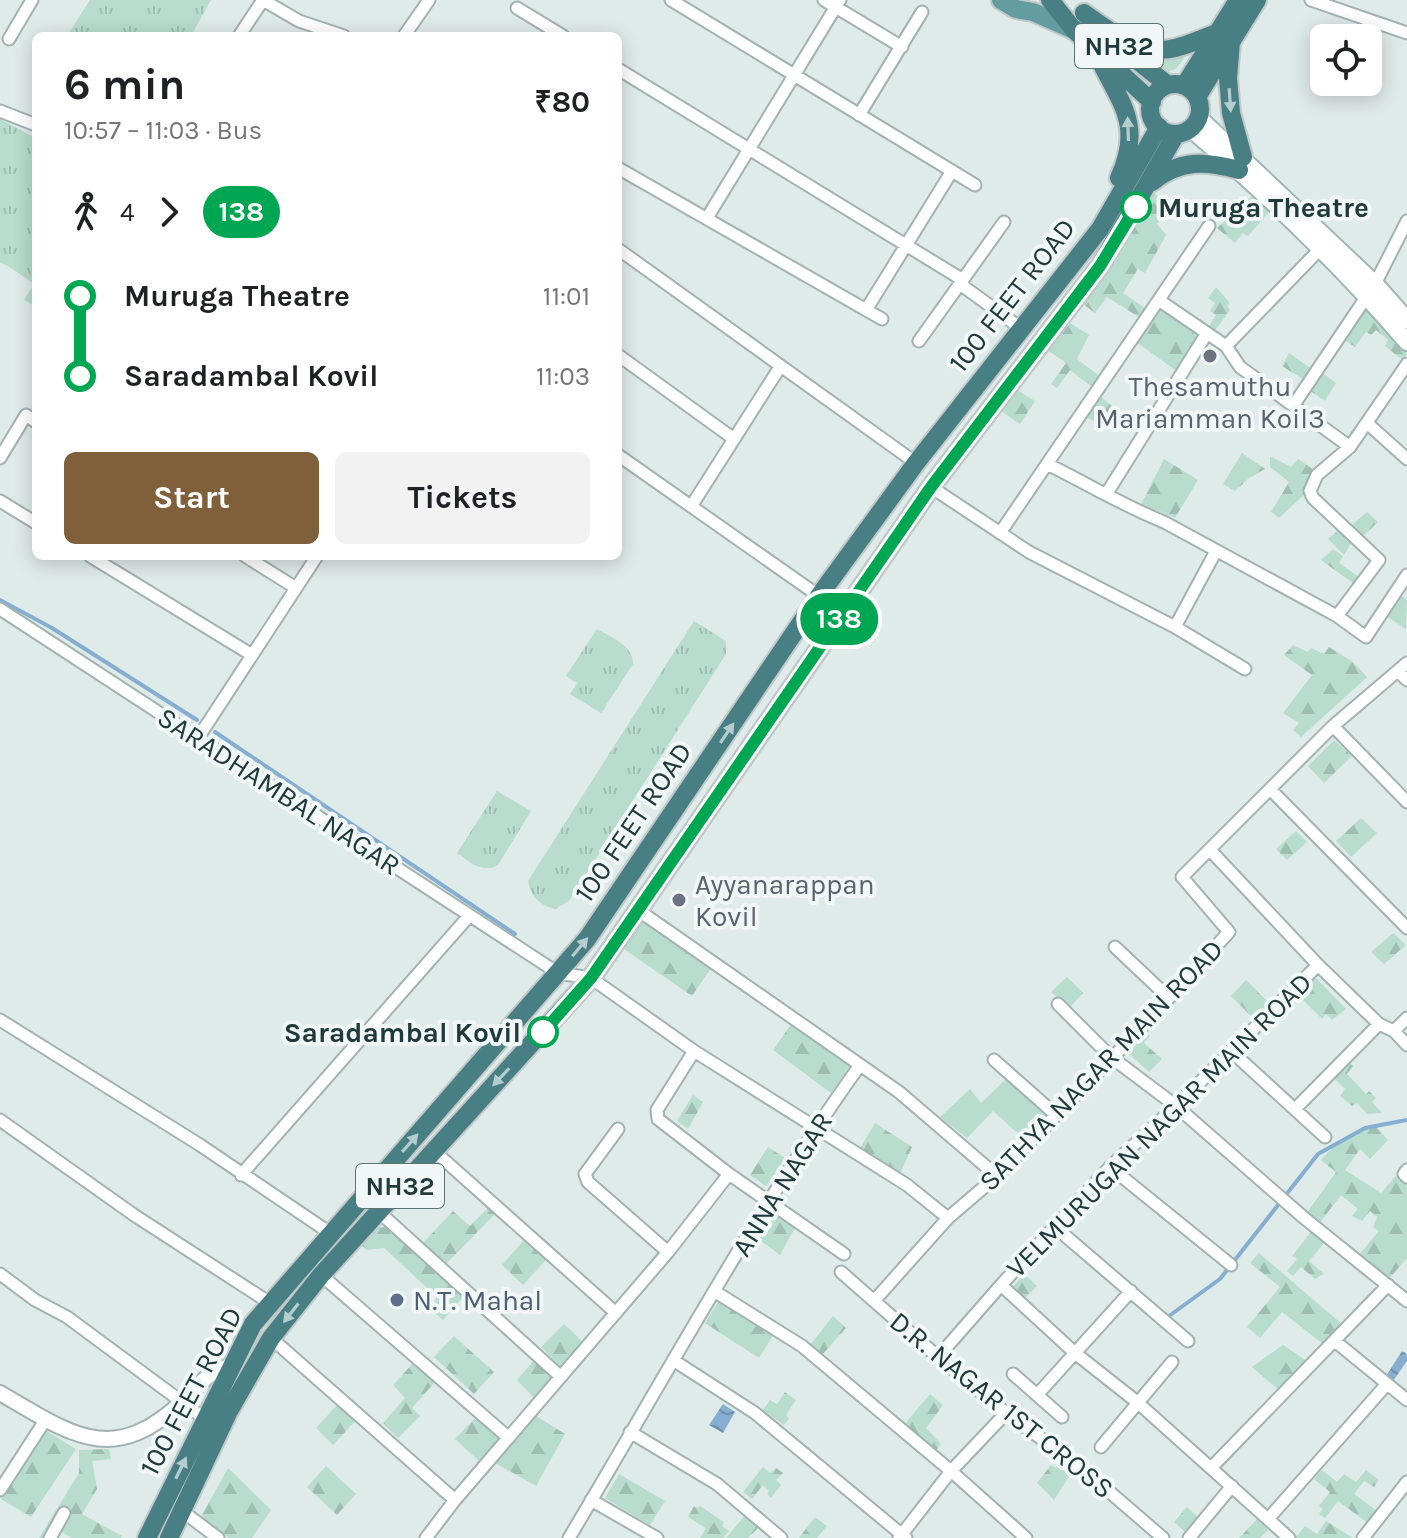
<!DOCTYPE html>
<html lang="en">
<head>
<meta charset="utf-8">
<style>
	:root { --surface:#fff; --page:#f2f2f2; --text:#202124; --muted:#757577; --accent:#7f603a }
	body { margin:0; font-family:Karla,sans-serif; background:var(--page); color:var(--text); height:100vh; display:flex; flex-direction:column; font-size:30px; white-space:nowrap }
	* { box-sizing:border-box; margin:0 }
	p { font-size:26px; color:var(--muted) }
	.icon { flex:none; width:44px; height:44px; fill:none; stroke:currentColor; stroke-width:2; stroke-linecap:round; stroke-linejoin:round }
	.map { position:relative; flex:1; overflow:hidden }
	.sheet { position:absolute; left:32px; top:32px; width:590px; height:528px; display:flex; flex-direction:column; background:var(--surface); border-radius:12px; box-shadow:0 4px 20px #0003 }
	.sheet>* { flex:none }
	.badge { padding:0 16px; border-radius:26px; font-size:28px; line-height:52px }
	.fabs { position:absolute; left:1310px; top:24px; display:grid; gap:16px }
	.fabs a { display:grid; place-items:center; width:72px; height:72px; border-radius:12px; background:var(--surface); box-shadow:0 4px 20px #0003; font-size:40px }
	.map>.badge { position:absolute; translate:-50% -50%; box-shadow:0 0 0 4px #fff }
	.legs { display:flex; align-items:center; gap:12px; height:88px; padding:0 32px; font-size:26px }
	.legs p { margin-inline-start:auto }
	.head { display:flex; align-items:center; justify-content:space-between; height:136px; padding:0 32px }
	h1 { font-size:44px; font-weight:700; line-height:60px }
	.cta { display:flex; gap:16px; margin-top:auto; padding:16px 32px }
	.cta a { flex:1; height:92px; border-radius:12px; background:var(--accent); color:#fff; font-size:32px; font-weight:700; line-height:92px; text-align:center }
	.cta a+a { background:var(--page); color:var(--text) }
	ul { padding:0 32px; list-style:none }
	li { display:flex; align-items:center; gap:28px; height:80px; font-size:30px }
	li i { display:grid; place-items:center; width:12px; height:100%; margin:0 10px; background:currentColor }
	li i::after { content:''; width:20px; height:20px; margin:-10px; border:6px solid; border-radius:50%; background:var(--surface) }
	li p { margin-inline-start:auto }
	li:first-child i { background:linear-gradient(#0000 50%,currentColor 0) }
	li:last-child i { background:linear-gradient(currentColor 50%,#0000 0) }
	.map>svg:first-child { display:block }
</style>
</head>
<body>
<div class="map">
<svg width="1407" height="1538" viewBox="0 0 1407 1538">
	<defs>
		<pattern id="grass-tufts" width="24" height="20" patternUnits="userSpaceOnUse" patternTransform="scale(2)"><rect width="24" height="20" fill="#b8dccd"/><path d="M3 7l-1-3M5 7V3M7 7l1-3M15 17l-1-3M17 17v-4M19 17l1-3" fill="none" stroke="#9ebeb1"/></pattern>
		<pattern id="forest-firs" width="22" height="20" patternUnits="userSpaceOnUse" patternTransform="scale(2)"><rect width="22" height="20" fill="#b8dccd"/><path d="M5 1l3.5 6h-7zM16 11l3.5 6h-7z" fill="#9ebeb1"/></pattern>
		<pattern id="water-waves" width="16" height="10" patternUnits="userSpaceOnUse" patternTransform="scale(2)"><rect width="16" height="10" fill="#86aed1"/><path d="M0 5q4-4 8 0t8 0" fill="none" stroke="#6d8fab"/></pattern>
	</defs>
	<rect width="100%" height="100%" fill="#dfebe9"/>
	<!-- grass -->
	<path fill="url(#grass-tufts)" d="M90 0H211L191 36H67Z
		M1186 55 1176 69 1167 72 1144 56 1165 59Z
		M0 119 36 138V307L24 300 34 284 8 266 0 263Z
		M694 621 726 641V654L569 901 555 909C539 905 531 897 528 881Z
		M597 629C612 638 633 645 633 664L601 713 570 694 577 683 566 676Z
		M497 791 531 811 498 865C482 874 470 862 457 853Z"/>
	<!-- forest -->
	<path fill="url(#forest-firs)" d="M1149 190 1171 204 1157 224 1166 235 1145 273 1138 269 1123 293 1149 311 1142 319 1107 297 1095 313 1079 301Z
		M1252 196 1270 211 1248 236 1243 233 1235 243 1217 228Z
		M1216 287 1230 303 1227 306 1230 310 1214 332 1208 328 1216 315 1210 311 1215 303 1208 298Z
		M1365 302 1407 348 1405 362 1385 346 1388 340 1376 330 1371 335 1366 332 1355 347 1341 337Z
		M1159 307 1201 335 1178 372 1135 341Z
		M1064 319 1089 335 1077 359 1101 377 1094 388 1070 370 1057 388 1051 384 1066 363 1043 347Z
		M1289 353 1313 370 1306 381 1282 366Z
		M1321 372 1336 383 1325 401 1309 390Z
		M1014 388 1035 401 1020 424 998 409Z
		M1100 396 1113 407 1102 425 1086 417Z
		M1242 453 1265 469 1249 478 1235 491 1223 484Z
		M1270 456 1291 467 1298 459 1314 470 1307 483 1305 494 1279 518 1271 512 1289 482 1270 467Z
		M1164 459 1198 480 1175 518 1157 510 1139 508Z
		M1367 512 1378 522 1361 538 1349 527Z
		M1341 528 1353 540 1344 555 1328 539Z
		M1333 549 1343 556 1339 563 1359 577 1354 584 1321 560Z
		M1400 594 1407 600 1406 629 1385 615Z
		M1293 645 1308 652 1311 648 1324 654 1329 647 1353 662 1367 677 1301 737 1293 730 1299 723 1283 713 1312 675 1284 655Z
		M1334 740 1352 756 1324 783 1308 766Z
		M1361 818 1377 833 1351 857 1336 841Z
		M1296 831 1307 842 1287 860 1276 849Z
		M642 921 711 968 692 996 621 947Z
		M1393 933 1406 945 1384 964 1371 952Z
		M1314 976 1346 1009 1332 1020 1326 1014 1322 1019 1296 993Z
		M1067 977 1083 993 1069 1008 1051 992Z
		M1246 980 1272 1006 1256 1021 1231 996Z
		M792 1023 851 1064 831 1093 773 1050Z
		M1144 1030 1150 1036 1144 1043 1162 1059 1149 1072 1125 1050Z
		M1346 1061 1353 1066 1347 1074 1366 1094 1369 1091 1376 1098 1372 1102 1382 1113 1367 1114 1357 1103 1352 1106 1340 1096 1345 1089 1332 1076Z
		M693 1095 703 1102 688 1129 677 1121Z
		M875 1123 912 1147 899 1176 859 1150Z
		M1375 1126 1388 1140 1370 1159 1360 1149 1345 1170 1381 1193 1399 1172 1407 1180V1258L1388 1280 1358 1256 1379 1231 1373 1227 1377 1217 1370 1211 1362 1221 1352 1216 1358 1209 1341 1195 1318 1225 1306 1214 1336 1172 1321 1160C1334 1145 1355 1130 1375 1126Z
		M768 1147 785 1158 766 1186 750 1175Z
		M490 1206 496 1213 445 1265 422 1244 453 1211 470 1226Z
		M769 1211 796 1226 780 1255 754 1236Z
		M388 1227 464 1296 443 1320 435 1313 436 1296 384 1248 367 1250 358 1242 371 1228Z
		M1311 1232 1324 1243 1309 1261 1324 1274 1315 1279 1301 1267 1293 1276 1287 1271 1297 1259 1292 1256Z
		M525 1239 547 1259 523 1285 502 1265Z
		M1259 1253 1343 1325 1323 1344 1282 1312 1260 1338 1247 1327 1280 1287 1250 1263Z
		M1024 1274 1037 1286 1023 1300 1011 1289Z
		M720 1299 774 1334 759 1358 705 1323Z
		M833 1316 846 1328 822 1355 811 1344Z
		M564 1324 584 1343 562 1368 541 1347Z
		M454 1336 494 1372 474 1394 434 1357Z
		M1283 1345 1307 1361 1280 1391 1252 1367Z
		M536 1358 556 1376 536 1400 517 1380Z
		M413 1363 435 1382 412 1408 420 1416 398 1438 383 1423 405 1398 393 1385Z
		M785 1392 796 1400 786 1415 789 1419 784 1425 763 1410 770 1400 777 1404Z
		M930 1394 943 1405 926 1428 941 1444 932 1455 903 1426Z
		M339 1403 357 1419 333 1445 316 1428Z
		M533 1414 565 1434 536 1486 493 1462Z
		M478 1415 504 1439 481 1463 455 1439Z
		M45 1430 76 1449 31 1517 1 1499Z
		M109 1449 111 1459 92 1461 97 1489 82 1514 122 1536 121 1538H72L62 1532 58 1538H39L79 1473V1450Z
		M1063 1460 1074 1469 1054 1500 1037 1483 1051 1465 1056 1468Z
		M326 1466 356 1494 337 1515 307 1487Z
		M763 1467 770 1473 776 1468 783 1473 776 1480 781 1485 771 1498 767 1494 769 1491 763 1485 752 1499 743 1492Z
		M228 1468 271 1510 252 1538H229L201 1517Z
		M1322 1470 1337 1482 1344 1474 1356 1482 1366 1470 1379 1480 1374 1487 1364 1481 1354 1494 1377 1511 1368 1523 1338 1501 1325 1518 1319 1514 1323 1509 1319 1506 1330 1492 1314 1479Z
		M619 1474 665 1501 650 1525 605 1498Z
		M694 1506 698 1508 700 1506 724 1522 722 1526 729 1531 723 1538H700L706 1528 688 1517Z
		M1187 1507 1199 1518 1185 1532 1174 1522Z
		M747 1513 761 1525 748 1538H726Z
		M815 1517 827 1526 817 1538H799Z
		M1257 1519 1268 1530 1260 1538H1239Z
		M1326 1521 1353 1538H1289L1287 1529 1297 1536 1305 1526 1317 1534Z"/>
	<!-- green -->
	<path fill="#b8dccd" d="M1007 1078 1049 1113 1022 1137 993 1111 967 1138 940 1117 970 1089 981 1103Z"/>
	<!-- water -->
	<path fill="url(#water-waves)" d="M1402 1351 1407 1354V1361L1393 1381 1386 1376Z
		M723 1404 735 1412 723 1433 709 1425Z"/>
	<g fill="none" stroke-linecap="round" stroke-linejoin="round">
		<!-- stream -->
		<path stroke="#86aed1" stroke-width="4" d="M0 600 52 628 197 720
			M215 732 515 934
			M1169 1316 1220 1279 1318 1154 1365 1128 1407 1120"/>
		<!-- minor casing -->
		<g stroke="#a2b2b1" stroke-width="15">
			<path id="minor" d="M263 0 299 21 344 36
				M671 0 975 185
				M824 0 902 47
				M1311 0 1407 33
				M517 8 563 36
				M239 36 263 0
				M404 36 429 0
				M9 39 32 0
				M618 69 963 280
				M0 111 36 125
				M859 115 922 12
				M618 168 882 319
				M707 218 840 0
				M618 249 916 463
				M960 284 1022 329
				M1160 301 1226 346 1240 367 1350 447
				M866 310 952 171
				M919 341 1004 222
				M1226 346 1321 248
				M618 355 734 439
				M1293 406 1375 284 1407 221
				M1367 423 1407 459
				M618 455 819 596
				M0 458 26 415 36 422
				M1047 464C1086 483 1124 506 1164 522L1337 616 1366 637 1407 575
				M931 487 1029 552 1175 627 1245 669
				M1107 493 1207 333
				M0 501 36 523
				M692 505 780 367
				M1000 533 1209 226
				M90 556 252 655
				M245 556 296 588
				M0 609 558 973 591 978 694 1051 907 1185 948 1218
				M1337 616 1379 560 1313 498 1310 491 1317 475 1350 447 1407 364
				M1175 627 1216 551
				M1398 671 1407 680
				M1333 726 1407 802
				M198 738 317 556
				M1270 789 1407 928
				M1211 851 1318 965 1379 1024 1394 1031 1407 1045
				M638 910 899 1092 997 1176
				M1115 947 1169 998
				M1058 1004 1111 1057 1176 1106 1303 1217 1407 1301
				M0 1020 200 1145 330 1233
				M1394 1031 1407 1018
				M694 1051 657 1110 658 1119 729 1174 844 1254
				M1231 1051 1325 1137
				M994 1060 1055 1114
				M1296 1108 1379 1024
				M0 1120 134 1215 270 1303
				M618 1129 585 1174 588 1182 668 1252
				M433 1150 616 1313
				M1110 1167 1231 1265
				M1407 1170 1404 1174 1407 1177
				M241 1175 469 916
				M378 1211 560 1376
				M1055 1227 1188 1341
				M841 1272 938 1357 1006 1413 1083 1469 1163 1538
				M0 1274 35 1300 67 1317 205 1419
				M321 1275 509 1438
				M1001 1285 1075 1353 1137 1402 1289 1538
				M714 1291 802 1346 951 1471 1026 1538
				M874 1301 948 1218 997 1176 1148 1021 1229 932 1182 877 1333 726 1407 663
				M271 1338 455 1500
				M1336 1342 1407 1400
				M938 1357 1001 1285 1110 1167 1176 1106 1318 965
				M673 1360 755 1413 906 1538
				M1013 1374 1062 1417
				M1037 1395 1131 1291
				M630 1432 717 1484 781 1538
				M1101 1447 1172 1362
				M1211 1468 1388 1285
				M0 1490 46 1419
				M591 1500 657 1538
				M182 1511 218 1538
				M1268 1519 1386 1385
				M50 1538 64 1513
				M426 1538 455 1500 668 1252 729 1174
				M569 1538C664 1379 752 1216 860 1065
				M899 1538 951 1471 1006 1413
				M1189 1538 1232 1486
				M1363 1538 1407 1482"/>
		</g>
		<!-- tertiary casing -->
		<g stroke="#a2b2b1" stroke-width="18">
			<path id="tertiary" d="M0 1393C71 1434 112 1468 183 1401 200 1385 207 1371 231 1366"/>
		</g>
		<!-- secondary casing -->
		<g stroke="#9eb6b5" stroke-width="20">
			<path id="secondary" d="M1199 118 1375 284 1407 320
				M1191 129C1268 195 1341 265 1407 342"/>
		</g>
		<!-- primary casing -->
		<g stroke="#c1c8c8" stroke-width="22">
			<path id="primary" d="M1001 0 1016 9 1033 12 1074 30 1097 29"/>
		</g>
		<!-- trunk casing -->
		<g stroke="#c1c8c8" stroke-width="22">
			<path id="trunk" d="M1050 0 1074 30 1152 102
				M1084 13C1111 32 1141 57 1175 48 1189 45 1203 38 1217 33
				M1231 42 1228 78 1231 113 1243 157
				M1115 43 1168 85
				M1095 49C1115 98 1146 120 1119 178
				M1150 109a25 25 0 1 1 50 0a25 25 0 1 1-50 0Z
				M1184 86 1238 0
				M1197 97 1257 0
				M1152 182C1180 159 1206 161 1239 170
				M147 1538 253 1324 587 939 819 596 916 463 1100 229 1159 127
				M169 1538 229 1411 271 1338 321 1275 591 978 931 487 1100 266 1176 134"/>
		</g>
		<!-- minor -->
		<use href="#minor" stroke="#fff" stroke-width="11"/>
		<!-- tertiary -->
		<use href="#tertiary" stroke="#fff" stroke-width="14"/>
		<!-- secondary -->
		<use href="#secondary" stroke="#fff" stroke-width="16"/>
		<!-- primary -->
		<use href="#primary" stroke="#639da1" stroke-width="18"/>
		<!-- trunk -->
		<use href="#trunk" stroke="#487f84" stroke-width="18"/>
	</g>
	<!-- one-way arrows -->
	<defs><path id="oneway-solid" d="M-6-.8H1V-3.2L6.5 0L1 3.2V.8H-6Z" transform="scale(2)"/></defs>
	<g fill="#b5cdce">
		<use href="#oneway-solid" transform="translate(1230 100) rotate(86)"/>
		<use href="#oneway-solid" transform="translate(1128 129) rotate(-92)"/>
		<use href="#oneway-solid" transform="translate(727 733) rotate(-56)"/>
		<use href="#oneway-solid" transform="translate(580 947) rotate(-50)"/>
		<use href="#oneway-solid" transform="translate(501 1077) rotate(133)"/>
		<use href="#oneway-solid" transform="translate(410 1143) rotate(-49)"/>
		<use href="#oneway-solid" transform="translate(291 1313) rotate(128)"/>
		<use href="#oneway-solid" transform="translate(181 1468) rotate(-64)"/>
	</g>
	<g fill="none" stroke-linecap="round" stroke-linejoin="round">
		<!-- line-1 casing -->
		<g stroke="#fff" stroke-width="18">
			<path id="line-1" d="M543 1032 591 978 931 487 1100 266 1136 207"/>
		</g>
		<!-- line-1 -->
		<use href="#line-1" stroke="#00a651" stroke-width="12"/>
	</g>
	<!-- markers -->
	<g fill="#fff" stroke="#00a651" stroke-width="4">
		<circle cx="1136" cy="207" r="14"/>
		<circle cx="543" cy="1032" r="14"/>
	</g>
	<g fill="#6b7280" stroke="#f0f7f6" stroke-width="3">
		<circle cx="1210" cy="356" r="8"/>
		<circle cx="679" cy="900" r="8"/>
	</g>
	<circle fill="#5c6f8a" stroke="#f0f7f6" stroke-width="3" cx="397" cy="1300" r="8"/>
	<g text-anchor="middle" dominant-baseline="central" stroke-width="8" stroke-linejoin="round" paint-order="stroke">
		<!-- shield labels -->
		<g fill="#f0f7f6" stroke="#5e7373" stroke-width="2">
			<rect x="1075" y="24" width="88" height="44" rx="6"/>
			<rect x="356" y="1164" width="88" height="44" rx="6"/>
		</g>
		<g font-size="26" font-weight="bold" fill="#203a3b">
			<text x="1119" y="46">NH32</text>
			<text x="400" y="1186">NH32</text>
		</g>
		<!-- stop labels -->
		<g font-size="28" font-weight="bold" fill="#203a3b" stroke="#f0f7f6" text-anchor="start">
			<text x="1158" y="207">Muruga Theatre</text>
			<text x="521" y="1032" text-anchor="end">Saradambal Kovil</text>
		</g>
		<!-- street labels -->
		<g font-size="28" fill="#203a3b" stroke="#f0f7f6">
			<text transform="translate(1012 295) rotate(-52)">100 FEET ROAD</text>
			<text transform="translate(279 791) rotate(33)">SARADHAMBAL NAGAR</text>
			<text transform="translate(633 822) rotate(-56)">100 FEET ROAD</text>
			<text transform="translate(1101 1065) rotate(-46)">SATHYA NAGAR MAIN ROAD</text>
			<text transform="translate(1159 1125) rotate(-45)">VELMURUGAN NAGAR MAIN ROAD</text>
			<text transform="translate(782 1184) rotate(-58)">ANNA NAGAR</text>
			<text transform="translate(191 1391) rotate(-62)">100 FEET ROAD</text>
			<text transform="translate(1002 1405) rotate(39)">D.R. NAGAR 1ST CROSS</text>
		</g>
		<!-- worship labels -->
		<g font-size="28" fill="#5b616d" stroke="#f0f7f6">
			<text x="1210" y="386">Thesamuthu<tspan x="1210" dy="32">Mariamman Koil3</tspan></text>
			<text x="695" y="884" text-anchor="start">Ayyanarappan<tspan x="695" dy="32">Kovil</tspan></text>
		</g>
		<!-- service labels -->
		<g font-size="28" fill="#4e5e75" stroke="#f0f7f6" text-anchor="start">
			<text x="413" y="1300">N.T. Mahal</text>
		</g>
	</g>
</svg>
<div class="fabs">
<a><svg class="icon" aria-label="locate" viewBox="0 0 24 24"><circle cx="12" cy="12" r="6"/><path d="M12 2v4M12 18v4M2 12h4M18 12h4"/></svg></a>
</div>
<b class="badge" style="left:839px;top:619px;background:#00a651;color:#fff">138</b>
<section class="sheet">
<div class="head"><div><h1>6 min</h1><p>10:57 – 11:03 · Bus</p></div><b>₹80</b></div>
<div class="legs"><svg class="icon" aria-label="walk" viewBox="0 0 24 24"><circle cx="13" cy="4" r="2"/><path d="M13 8l-2 6 4 7M11 14l-3 7M7 12l3-4h3l4 4"/></svg>4<svg class="icon" aria-label="forward" viewBox="0 0 24 24"><path d="M9 5l7 7-7 7"/></svg><b class="badge" style="background:#00a651;color:#fff">138</b></div>
<ul>
<li><i style="color:#00a651"></i><b>Muruga Theatre</b><p>11:01</p></li>
<li><i style="color:#00a651"></i><b>Saradambal Kovil</b><p>11:03</p></li>
</ul>
<div class="cta"><a>Start</a><a>Tickets</a></div>
</section>
</div>
</body>
</html>
